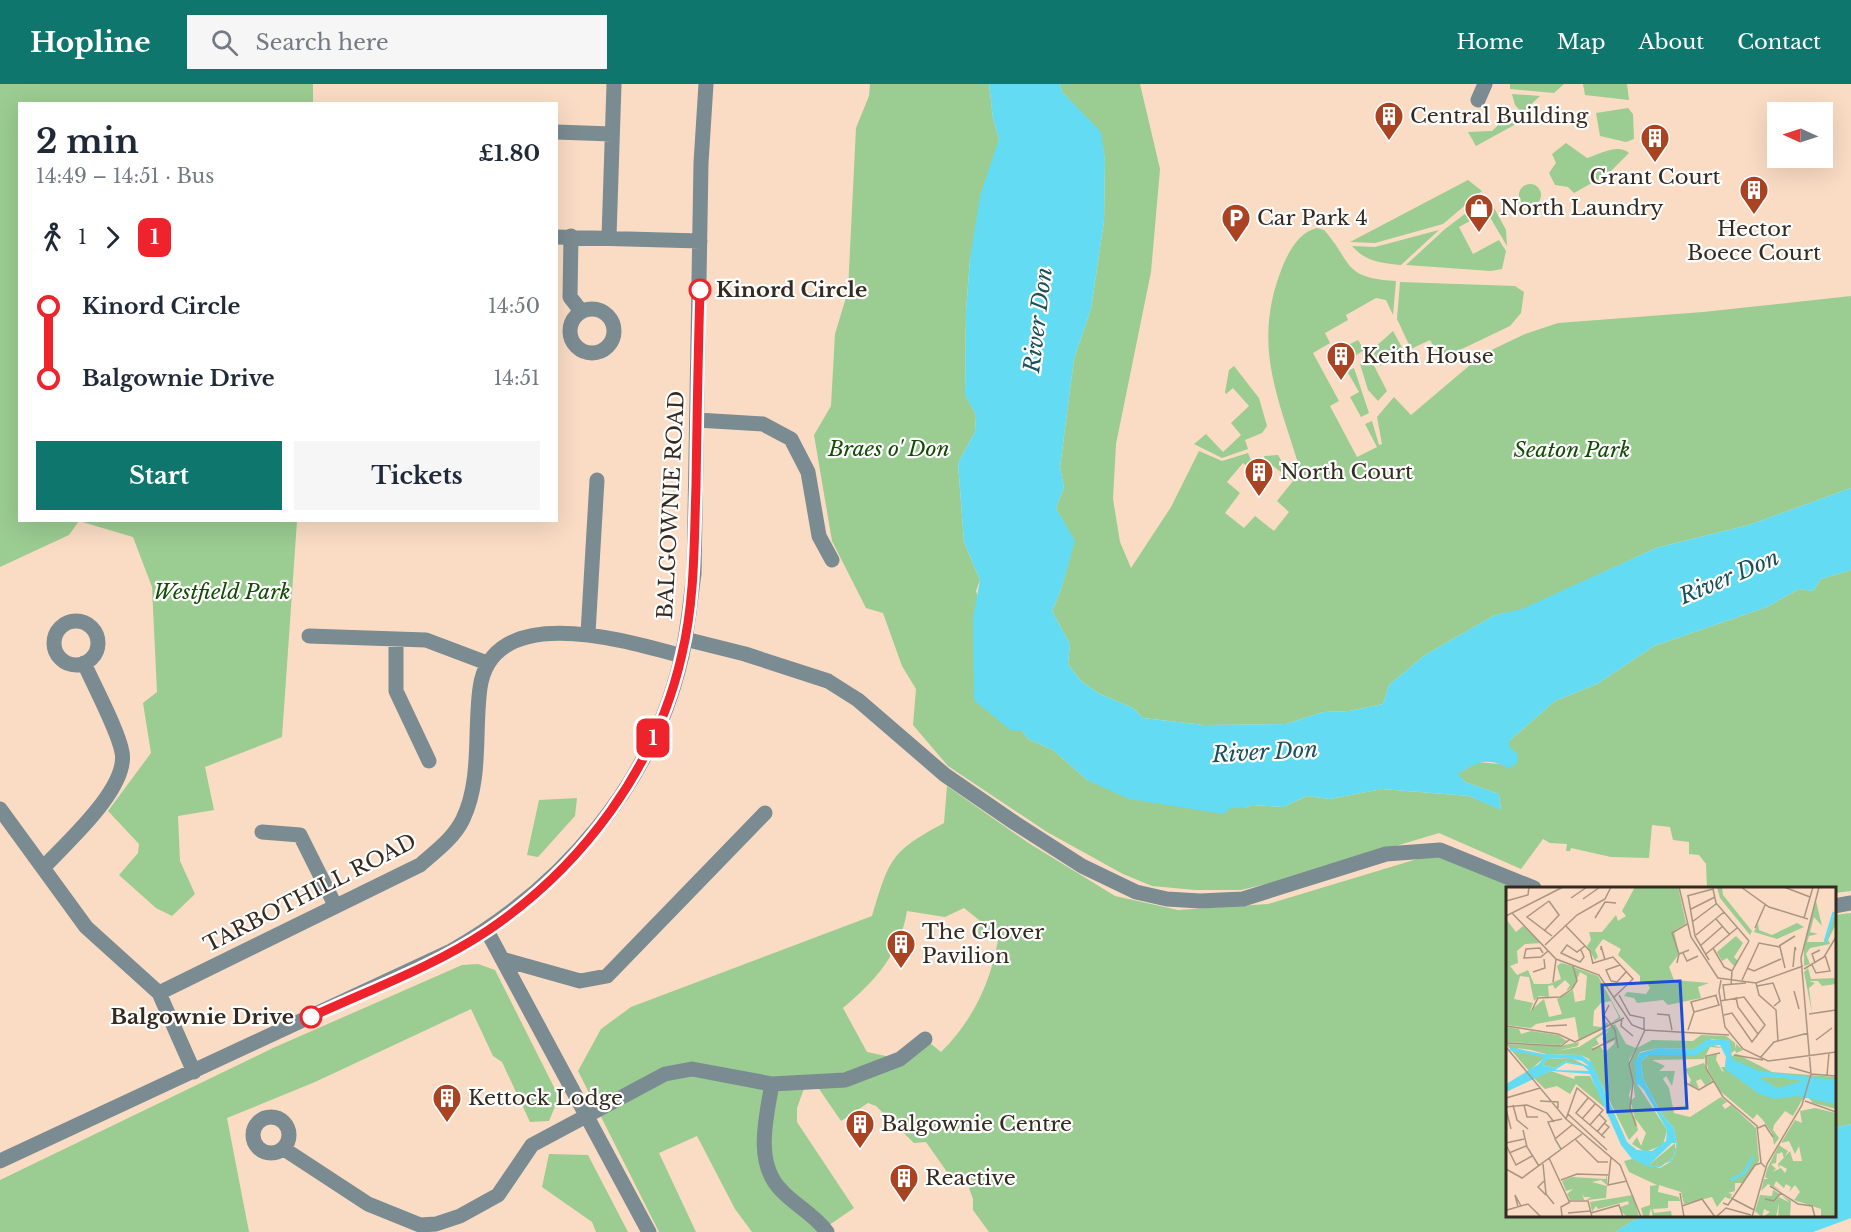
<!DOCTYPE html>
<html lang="en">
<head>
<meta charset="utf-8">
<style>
	:root { --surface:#fff; --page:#f6f6f7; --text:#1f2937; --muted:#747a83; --accent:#0f766e }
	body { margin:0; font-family:"Libre Baskerville",serif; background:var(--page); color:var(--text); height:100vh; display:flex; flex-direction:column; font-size:22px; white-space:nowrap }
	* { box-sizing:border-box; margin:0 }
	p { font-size:20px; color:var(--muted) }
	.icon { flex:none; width:33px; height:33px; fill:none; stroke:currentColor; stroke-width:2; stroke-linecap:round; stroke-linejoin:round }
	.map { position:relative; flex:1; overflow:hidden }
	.drawer { position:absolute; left:18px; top:18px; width:540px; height:420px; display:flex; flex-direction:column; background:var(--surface); border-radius:0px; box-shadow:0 6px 24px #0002 }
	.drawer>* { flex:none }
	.badge { padding:0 12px; border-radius:9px; font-size:21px; line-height:39px }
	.needle { width:39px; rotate:273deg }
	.controls { position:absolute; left:1767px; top:18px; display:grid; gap:12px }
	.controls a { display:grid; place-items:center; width:66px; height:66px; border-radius:0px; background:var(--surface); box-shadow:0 6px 24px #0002; font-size:30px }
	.map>.badge { position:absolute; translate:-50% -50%; box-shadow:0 0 0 3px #fff }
	.legs { display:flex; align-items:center; gap:9px; height:66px; padding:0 18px; font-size:20px }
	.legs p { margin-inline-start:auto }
	.head { display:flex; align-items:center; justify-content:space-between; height:102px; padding:0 18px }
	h1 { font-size:33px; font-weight:800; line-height:45px }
	.primary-button { display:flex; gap:12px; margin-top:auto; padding:12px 18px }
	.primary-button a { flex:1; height:69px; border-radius:0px; background:var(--accent); color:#fff; font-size:24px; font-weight:800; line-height:69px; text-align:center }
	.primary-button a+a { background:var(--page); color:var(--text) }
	ul { padding:0 18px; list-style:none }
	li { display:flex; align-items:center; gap:21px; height:72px; font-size:22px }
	li i { display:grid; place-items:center; width:9px; height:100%; margin:0 8px; background:currentColor }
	li i::after { content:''; width:15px; height:15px; margin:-8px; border:4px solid; border-radius:50%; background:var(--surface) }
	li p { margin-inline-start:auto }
	li:first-child i { background:linear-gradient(#0000 50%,currentColor 0) }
	li:last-child i { background:linear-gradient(currentColor 50%,#0000 0) }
	header { display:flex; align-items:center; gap:36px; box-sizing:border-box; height:84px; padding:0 30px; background:var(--accent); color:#fff }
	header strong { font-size:28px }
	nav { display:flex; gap:33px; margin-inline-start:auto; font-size:21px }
	.search { width:420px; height:54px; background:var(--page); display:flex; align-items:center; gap:15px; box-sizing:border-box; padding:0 21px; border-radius:0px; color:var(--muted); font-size:22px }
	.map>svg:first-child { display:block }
</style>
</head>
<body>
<header>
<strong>Hopline</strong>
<div class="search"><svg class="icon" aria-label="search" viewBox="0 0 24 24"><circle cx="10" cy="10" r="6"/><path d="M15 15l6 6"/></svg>Search here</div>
<nav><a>Home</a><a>Map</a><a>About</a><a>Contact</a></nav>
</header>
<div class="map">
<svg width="1851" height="1148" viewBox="0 0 1851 1148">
	<rect width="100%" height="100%" fill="#fadcc4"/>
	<!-- green -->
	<path fill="#9bcc91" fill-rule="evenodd" d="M0 0H313V19L20 20V436L297 437 282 653 205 683 214 726 178 732 180 777 195 810 172 832 156 824 119 791 138 769 139 760 108 727 151 669 143 619 157 608 152 503 133 453 79 437 69 451 0 483Z
		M870 0H989L993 35 999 55 970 175 966 226 965 310 976 331 975 348 958 379 964 458 980 496 976 507 1022 647 1028 655 1053 666 1087 696 1231 724H1246L1252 721 1283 723 1307 712 1330 715 1382 705 1469 712 1501 725 1499 710 1465 698 1457 690 1477 678 1500 680 1509 664V657L1555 617 1597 600 1654 562 1767 523 1799 505 1813 507 1821 495 1851 486V807L1835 809 1834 804H1707L1706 780 1699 771 1689 770V758L1673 756 1670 743 1652 741 1649 774 1611 773 1571 764 1570 767H1566L1567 760 1550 759 1543 755 1521 785 1439 749 1283 796 1241 806H1195L1152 802 1123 790 1047 748 948 682 913 641 916 605 902 582 883 529 866 524 832 457 814 351 831 322 835 250 848 207 856 44 869 12Z
		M1060 0H1140L1160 85 1151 188 1116 360 1113 415 1120 458 1131 484 1171 423 1199 367 1222 377 1248 369 1251 376 1261 373 1263 382 1257 390 1243 379 1227 398 1240 409 1225 429 1244 444 1255 432 1274 447 1289 428 1277 417 1293 397 1273 382 1268 387 1264 372 1278 371 1285 383 1298 379C1275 305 1252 256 1284 179 1291 164 1300 148 1317 144L1324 146C1353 178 1341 194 1396 197L1393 231 1386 216 1376 214 1346 231 1348 236 1325 249 1330 259 1313 269 1339 317 1330 322 1357 373 1377 363 1365 340 1372 337 1379 361 1382 360 1377 333 1394 313 1411 331 1483 270 1525 250 1558 239 1703 228 1851 212V404L1749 441 1656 464 1522 526 1495 531 1425 571 1389 601 1383 620 1349 627 1323 628 1286 640 1204 641 1143 634 1133 624 1098 609 1081 597 1068 580 1070 560 1052 527 1061 506 1074 457 1056 424 1064 403 1060 383 1074 275 1091 225 1104 137 1105 76 1100 48 1062 8Z
		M1510 0H1564L1554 9 1510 5Z
		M1583 0H1627L1629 16 1585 11Z
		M1512 10 1540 12 1522 29 1515 21Z
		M1628 24 1633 30 1634 55 1626 58 1600 52 1596 29Z
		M1505 27H1508L1516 40 1476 62 1468 48 1492 47 1503 36Z
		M1566 59 1587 74C1599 70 1619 59 1629 69L1608 90 1574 109 1568 103 1555 101 1549 89 1556 79 1552 70Z
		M1468 96 1482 107 1443 140 1375 159 1350 158Z
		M1519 111a11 11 0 1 1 22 0a11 11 0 1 1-22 0Z
		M1487 113 1489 117 1483 130 1459 143 1473 170 1499 156 1506 167 1502 185 1491 187 1406 181 1445 145Z
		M1492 120 1506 146 1507 162 1488 130Z
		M1439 146 1401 181C1381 179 1366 178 1352 162L1375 163Z
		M1400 198 1515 202 1524 208 1521 229 1510 242 1441 275 1430 256 1411 265 1397 235Z
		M1393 247 1405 269 1380 282 1372 266Z
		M1358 256 1364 266 1343 280 1336 267Z
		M1370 274 1387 307 1378 317 1368 306 1360 280Z
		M1234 282 1259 314 1267 342 1262 349 1245 356 1248 365 1222 374 1194 360 1206 350 1223 368 1241 351 1231 339 1249 322 1233 304 1226 310 1225 308 1229 286Z
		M1354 284 1369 329 1361 333 1350 313 1359 308 1347 287Z
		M947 702 1027 758 1115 812 1178 826 1268 820 1437 769 1514 804H1508V1132H1641L1615 1148H989L973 1126V1115L969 1104 975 1100 972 1095 965 1099 957 1091 947 1088 926 1058 914 1059 876 1022 868 1019 841 1037 815 999H806L797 1024V1038L854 1124 819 1148H752L735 1125 697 1052 659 1069 696 1148H659L578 987 601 945 631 923 872 832C890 774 890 768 944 739ZM964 824 979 836 978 853 998 856C991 898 972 938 941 968L925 955 900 975 867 968 843 924C875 897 900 870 907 827L945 833Z
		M577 714 575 732 538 773 527 771 539 716Z
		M1851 829V1040L1835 1044 1834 831Z
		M478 880 495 886 559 1013 549 1037 530 1038 502 978 493 972 471 925 315 998 227 1034 249 1148H0V1096L273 964 462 881Z
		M549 1070 588 1071 628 1148H596L592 1138 542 1103Z"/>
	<!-- water -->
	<path fill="#63dcf3" d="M989 0H1060L1062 8 1101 48 1105 76 1104 137 1091 225 1074 275 1060 383 1064 403 1056 424 1075 457 1061 506 1052 527 1070 560 1068 580 1081 597 1098 609 1133 624 1143 634 1204 641 1286 640 1323 628 1349 627 1383 620 1389 601 1425 571 1495 531 1522 525 1656 464 1749 441 1851 404V486L1821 495 1813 507 1799 505 1767 523 1654 562 1597 600 1555 617 1509 657 1510 664 1517 669 1518 677 1510 685C1489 673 1477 677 1458 690L1465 698 1499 710 1501 726 1469 712 1382 705 1330 715 1307 712 1283 723 1252 721 1246 724H1231L1223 730 1129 715 1087 696 1053 666 1028 655 1022 647 1010 646 974 616 973 534 980 496 964 458 958 379 975 348 976 331 965 311 966 226 970 175 980 112 999 55 993 35Z
		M1851 1040V1134L1813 1148H1615L1641 1132H1834L1835 1044Z"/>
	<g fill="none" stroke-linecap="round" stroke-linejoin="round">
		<!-- minor -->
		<path stroke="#7b8b92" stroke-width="15" d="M1478 16 1485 0
			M556 48 612 50
			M571 152 570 213 581 227
			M556 153 700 157
			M609 153 614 0
			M570 247a22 22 0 1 1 44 0a22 22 0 1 1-44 0Z
			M697 336 763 340 791 355 808 388 819 452 832 476
			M54 559a22 22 0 1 1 44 0a22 22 0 1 1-44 0Z
			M588 549 597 396
			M309 552 426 556 487 579
			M396 555V607L429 677
			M685 555 745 570 828 597 858 616 945 691 1015 739 1082 782 1136 808 1167 815 1200 817 1243 815 1386 770 1440 766 1534 804
			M0 725 86 843 159 909 194 988
			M262 748 300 751 335 821
			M43 784C66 759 129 704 122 668 118 646 94 602 84 579
			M1834 822 1851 819
			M487 847 649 1148
			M502 875 580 897 607 892 765 729
			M159 909 420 781C436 767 454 754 463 735 482 695 474 647 480 604 492 516 627 557 682 572
			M772 1000C766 1034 754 1080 782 1107 796 1122 815 1131 827 1148
			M253 1051a18 18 0 1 1 36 0a18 18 0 1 1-36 0Z
			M284 1065 368 1120 420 1141 436 1140 460 1132 498 1111 532 1061 665 990 692 985 772 1000 845 996 900 975 925 955
			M0 1077 451 867C563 803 653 700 682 571 688 545 690 517 694 490L701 79 706 0"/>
	</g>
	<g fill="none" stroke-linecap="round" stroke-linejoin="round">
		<!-- line-1 casing -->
		<g stroke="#fff" stroke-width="14">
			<path id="line-1" d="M311 933C369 906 433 883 487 847 582 783 657 683 682 570 695 515 694 458 696 402 697 337 698 271 700 206"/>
		</g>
		<!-- line-1 -->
		<use href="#line-1" stroke="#ee232c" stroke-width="9"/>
	</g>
	<!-- icons -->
	<defs>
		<g id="building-pin" transform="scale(1.5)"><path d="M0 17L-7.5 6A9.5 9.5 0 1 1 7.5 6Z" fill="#aa4322" stroke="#fff"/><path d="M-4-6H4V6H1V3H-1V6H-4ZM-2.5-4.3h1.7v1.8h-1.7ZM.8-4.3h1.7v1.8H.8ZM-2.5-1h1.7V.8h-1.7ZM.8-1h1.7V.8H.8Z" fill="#fff"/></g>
		<g id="shop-pin" transform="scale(1.5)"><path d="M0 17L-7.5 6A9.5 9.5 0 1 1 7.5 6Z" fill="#aa4322" stroke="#fff"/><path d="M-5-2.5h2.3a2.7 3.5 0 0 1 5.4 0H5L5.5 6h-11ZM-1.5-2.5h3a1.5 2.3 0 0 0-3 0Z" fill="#fff"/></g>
		<g id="parking-pin" transform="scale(1.5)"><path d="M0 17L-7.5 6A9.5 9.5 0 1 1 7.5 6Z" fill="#aa4322" stroke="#fff"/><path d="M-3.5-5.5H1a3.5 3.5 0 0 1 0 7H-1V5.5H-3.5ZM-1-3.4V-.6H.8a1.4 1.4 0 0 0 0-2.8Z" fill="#fff"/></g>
	</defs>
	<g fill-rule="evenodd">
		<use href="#building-pin" x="1389" y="32"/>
		<use href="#building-pin" x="1655" y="54"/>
		<use href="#building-pin" x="1754" y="106"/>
		<use href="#shop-pin" x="1479" y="124"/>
		<use href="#parking-pin" x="1236" y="134"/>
		<use href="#building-pin" x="1341" y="272"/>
		<use href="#building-pin" x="1259" y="388"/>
		<use href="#building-pin" x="901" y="860"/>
		<use href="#building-pin" x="447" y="1014"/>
		<use href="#building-pin" x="860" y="1040"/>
		<use href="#building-pin" x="904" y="1094"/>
	</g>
	<!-- markers -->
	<g fill="#fff" stroke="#ee232c" stroke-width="3">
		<circle cx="700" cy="206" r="10"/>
		<circle cx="311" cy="933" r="10"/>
	</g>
	<g text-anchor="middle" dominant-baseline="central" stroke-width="4.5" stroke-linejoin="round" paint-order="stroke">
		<!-- poi labels -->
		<g font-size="21" fill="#352a20" stroke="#fff" text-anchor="start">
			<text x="1410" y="32">Central Building</text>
			<text x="1655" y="93" text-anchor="middle">Grant Court</text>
			<text x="1500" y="124">North Laundry</text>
			<text x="1257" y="134">Car Park 4</text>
			<text x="1754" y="145" text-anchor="middle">Hector<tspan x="1754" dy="24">Boece Court</tspan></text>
			<text x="1362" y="272">Keith House</text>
			<text x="1280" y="388">North Court</text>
			<text x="922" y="848">The Glover<tspan x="922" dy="24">Pavilion</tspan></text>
			<text x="468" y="1014">Kettock Lodge</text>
			<text x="881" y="1040">Balgownie Centre</text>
			<text x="925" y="1094">Reactive</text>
		</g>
		<!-- stop labels -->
		<g font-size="21" font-weight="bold" fill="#352a20" stroke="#fff" text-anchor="start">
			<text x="716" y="206">Kinord Circle</text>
			<text x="294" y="933" text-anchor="end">Balgownie Drive</text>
		</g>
		<!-- park labels -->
		<g font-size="21" font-style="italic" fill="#124b03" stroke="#fff">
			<text x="889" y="365">Braes o' Don</text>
			<text x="1572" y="366">Seaton Park</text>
			<text x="222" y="508">Westfield Park</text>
		</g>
		<!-- street labels -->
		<g font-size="21" fill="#352a20" stroke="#fff">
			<text transform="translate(671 421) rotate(-87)">BALGOWNIE ROAD</text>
			<text transform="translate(310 809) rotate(-27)">TARBOTHILL ROAD</text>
		</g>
		<!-- water labels -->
		<g font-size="22" font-style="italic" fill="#1b4f59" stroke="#fff">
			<text transform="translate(1038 236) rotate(-83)">River Don</text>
			<text transform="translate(1729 493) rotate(-23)">River Don</text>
			<text transform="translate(1265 668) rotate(-3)">River Don</text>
		</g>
	</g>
	<!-- overview -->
	<g transform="translate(1506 803)">
		<rect width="330" height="330" fill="#fadcc4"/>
		<path d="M129 0H172L180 36 168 44 173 67 163 80 168 93 203 96 192 100 195 111 162 118 157 113 131 116 128 111 118 109 121 105 140 107 144 101 141 95 134 96V89L112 68 115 62 97 52 89 63 92 70 89 73 81 59 85 53 83 45H96L110 28 112 34 120 29 116 24ZM211 0H216L217 8 246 44 244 48 214 11ZM310 14 316 39 308 30 304 45 312 47 303 49 301 55H319L328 27 330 37 322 53 324 57 304 61 300 67 304 77 298 79V58ZM0 32 10 45 17 39 35 56 19 57 11 64 12 76 4 79 11 88 22 83 28 97H43L55 92 51 79 55 76 67 79V85V80L92 89 115 131 105 136 113 130 105 114 95 116 88 124 87 139 95 140 101 135 103 138 73 154 69 130 30 137 25 141 0 138ZM74 85 81 89 79 113 69 115 67 103 51 112 56 127 43 130 38 112 24 124 27 116 8 112 14 89 23 90 28 114 33 109 43 110 42 99 47 98 49 102 59 93 64 98 60 104 68 100ZM252 36 253 43 266 48 291 36 298 40 271 52 248 45ZM230 49 237 56 228 70 232 74 228 79 221 71 216 74 211 65ZM302 81 305 92 329 91 330 97 316 99 312 94H303L309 96 303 101 306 126 298 85ZM109 137 120 157 130 161 123 173 127 195 123 208 132 243 123 253 83 172 75 168 40 167 25 163 10 161 39 170 23 184 0 157 54 159 73 155 72 159 50 164 73 160ZM103 143 96 152 101 157 109 153 108 157 96 168 98 165 95 160 85 161 93 157 90 152ZM0 140 13 142 15 147 25 144 52 148 61 154 54 158 0 155ZM195 148 220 149 229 156V162L230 157 237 163 230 166 229 163 223 168 224 154 206 152 188 162 152 161 134 165 131 171V197L161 243 157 258 139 265 126 257 131 250 135 259 140 246 126 227 124 214 129 210 124 176 131 161 146 153 187 154ZM206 158 217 161 204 160 198 172 146 173 159 179 153 184H169L166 199 160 189 157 192 163 201 168 226 184 230 215 210 221 215 216 218 219 222 225 218 250 241 253 274 236 296H229V304L222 306 226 307 224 312 219 310 211 320 206 310 178 317 175 305 153 298 152 305 173 310 174 314H162V321L147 322 148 326 165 324 166 330H147L145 321 143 329H137L135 321 144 318V299L151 298 123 285 118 274 126 272 154 281 166 274 171 258 168 241 154 225 137 191 135 175 142 168 185 167ZM211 167 210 173 216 184 218 185 215 180H219L220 171 231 167 266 185 330 190V222L307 216 302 210 296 213 287 229 279 224 268 238 267 243 273 251 268 258 266 246 256 232 251 227 247 232 214 204 202 182 200 170ZM65 171 83 180 59 174 49 181 37 178 41 172ZM198 176 206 194 195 201 199 198 195 192 190 194 193 202 183 197 185 193 179 182ZM45 184 68 192 69 189H84L103 224 70 197 64 207 51 199 39 202 28 191ZM309 221 330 226V330H315V322L288 313 294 305 289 298 283 305 285 300 280 297 278 301 270 294 268 299 277 305 262 297 255 304 258 292H262L259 290 261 282 273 258 282 264 278 271 276 265 272 267 275 270 271 266 270 276 265 277 270 282 266 285 275 281 279 286 281 282 274 278 273 281 272 277 284 264 287 274H296L293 259 289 267 283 254 275 256 289 233 296 236 294 224ZM169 256 170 267 165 272 154 280 143 278ZM100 288 101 290V298L95 293 86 295 101 299 100 311 80 313 85 310H78L76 305 78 313H64L61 307 67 302 60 304 56 294 66 290 100 292ZM267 303 274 307 268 315 273 310 284 316 275 308 285 314 284 330H272L273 316 270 330H257L264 325 258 322 256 330 249 324 254 308 266 309ZM127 308 133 330H121L116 325 114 320 123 317 122 314 92 322 90 319 86 325 84 315Z" fill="#9bcc91" fill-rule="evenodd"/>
		<path d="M216 152 224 154 226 172 253 184 330 193V217L291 209 269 212 253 207 219 182 220 170 214 158 204 159 191 168H142L135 175 137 191 154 225 168 241 171 258 166 274 146 281 126 272 115 258 84 187 45 184 0 205V197L33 177 40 167 75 168 86 176 121 255 131 263 146 264 160 254 161 243 138 203 132 197 130 199 129 174 134 166 152 161 188 162 200 153ZM60 171 76 174 83 179 59 174 49 181 37 178 41 172ZM60 176 77 179 83 184 49 183ZM254 191H277L297 194 271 201ZM166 256H170V267L165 272 154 280 143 278Z" fill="#63dcf3" fill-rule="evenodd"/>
		<path fill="none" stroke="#63dcf3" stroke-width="3" d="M319 55 328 25M4 162 40 169M224 293 238 286 247 270"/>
		<path fill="none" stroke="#ab9582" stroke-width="1.5" d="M173 0 185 50 212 91 250 96 297 79M235 0 263 20 302 32M278 0 304 10M182 8 189 49 203 73M181 9 207 2 210 16 243 54M65 11 81 0M77 12 94 0M0 14 22 8 23 0M43 14 21 30 46 49M185 22 209 10M6 26 50 72 93 88 126 138 139 143 223 148M0 29 57 0M89 31 99 15 110 16M298 31 307 0M210 32 224 48M186 35 210 17M59 38 84 64 87 77M249 41 259 18M38 44 53 28 43 14M190 48 218 25M39 58 71 28 99 12 105 0M194 59 217 39M273 59 289 49M207 61 218 80 226 84M75 63 78 70 74 75 55 66 61 58 71 65 79 59M95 63V59L99 73M37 66 34 61 20 62 18 71 35 70 42 64M177 66 181 74 192 69M173 67 166 46 181 37M200 67 231 41M87 76 107 70 127 92 107 111M171 76 173 67 183 63M309 76 306 67 314 63M306 78 310 86 324 84 319 68M287 80 289 60 290 63M241 81 248 84 275 72M298 82 318 70 330 50M27 85 39 81 38 72M215 93 213 104 219 140 237 162 262 174 330 165M236 93 253 56 274 60 279 81M105 94 100 83 114 78M105 94 111 95 120 85M47 95 50 72M250 96 253 108 270 123 272 154M225 98 226 84 243 54M251 99 267 96 274 114 268 119M288 104 293 122M113 108 124 128 138 131V143M230 110 232 120 252 147M219 113 217 98 240 96M214 114 238 110 259 138 246 155 226 126 218 128M103 118 98 128 109 143 112 161M26 123 32 111 54 110 66 102 71 94 67 79M188 125 185 115 211 108M151 127 163 128 166 143M303 127 330 123M116 132 115 139 127 149M0 139 52 147 69 155 118 131M40 139 61 138M182 143 188 125 213 118 210 109M310 153 326 141M0 156 55 159 63 153M0 160 60 232 114 278 135 330M86 163 109 151M214 166 200 169V181L217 210 251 239 255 276 259 280M228 168 257 173M254 171 268 155 302 146M283 180 304 186M305 187 330 189M321 188 323 166M178 195 193 203 208 194M0 211 34 201M82 211 70 226 99 251M34 214 52 215V221M299 214 330 225M7 218 11 233 22 242M18 218 21 230H32M0 220 21 218 41 226 48 235M0 222 5 242M62 227 101 263M60 232 71 201 97 223 84 238M76 232 89 217M130 239 124 221 127 195 123 177 139 143M252 241 259 238 267 250M17 243 21 260 33 279M91 245 100 234 93 227M95 249 103 240 98 236M49 251 42 235 56 232M69 252 92 275H102M0 256 18 252M0 258 10 278 26 269M55 262 49 252 66 238M3 266 20 259M105 270 102 298 121 294M43 271 63 314H82L86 330M37 277 40 307 48 317M0 282 16 291 76 247M55 293 71 287 102 288M38 294 32 300 40 308M264 299 292 317 306 319 309 330M174 306 178 330M225 311 248 323M259 312 268 314 275 306M217 316 222 318 249 278 255 276M176 319 196 312 209 330M12 320 9 308 15 319M1 323 22 317 35 330M62 326 84 324M85 326 113 318 117 330M56 329 55 320 64 315M210 330 220 321 245 328M246 330 261 277 296 218 305 187 295 71 313 0"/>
		<path fill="#1d4ed8" fill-opacity="0.15" stroke="#1d4ed8" stroke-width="3" d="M174 94 181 221 102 225 96 98Z"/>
		<rect width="330" height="330" fill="none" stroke="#352a20" stroke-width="3"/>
	</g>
</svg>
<div class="controls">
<a><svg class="needle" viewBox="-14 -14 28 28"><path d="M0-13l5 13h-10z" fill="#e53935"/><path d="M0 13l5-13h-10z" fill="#747a83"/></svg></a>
</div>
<b class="badge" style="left:653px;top:654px;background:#ee232c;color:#fff">1</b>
<section class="drawer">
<div class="head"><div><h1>2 min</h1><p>14:49 – 14:51 · Bus</p></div><b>£1.80</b></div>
<div class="legs"><svg class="icon" aria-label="walk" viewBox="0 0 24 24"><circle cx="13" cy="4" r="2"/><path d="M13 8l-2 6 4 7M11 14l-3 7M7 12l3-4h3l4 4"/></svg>1<svg class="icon" aria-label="forward" viewBox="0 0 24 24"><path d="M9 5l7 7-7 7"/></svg><b class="badge" style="background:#ee232c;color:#fff">1</b></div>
<ul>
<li><i style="color:#ee232c"></i><b>Kinord Circle</b><p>14:50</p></li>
<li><i style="color:#ee232c"></i><b>Balgownie Drive</b><p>14:51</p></li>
</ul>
<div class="primary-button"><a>Start</a><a>Tickets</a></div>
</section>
</div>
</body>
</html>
